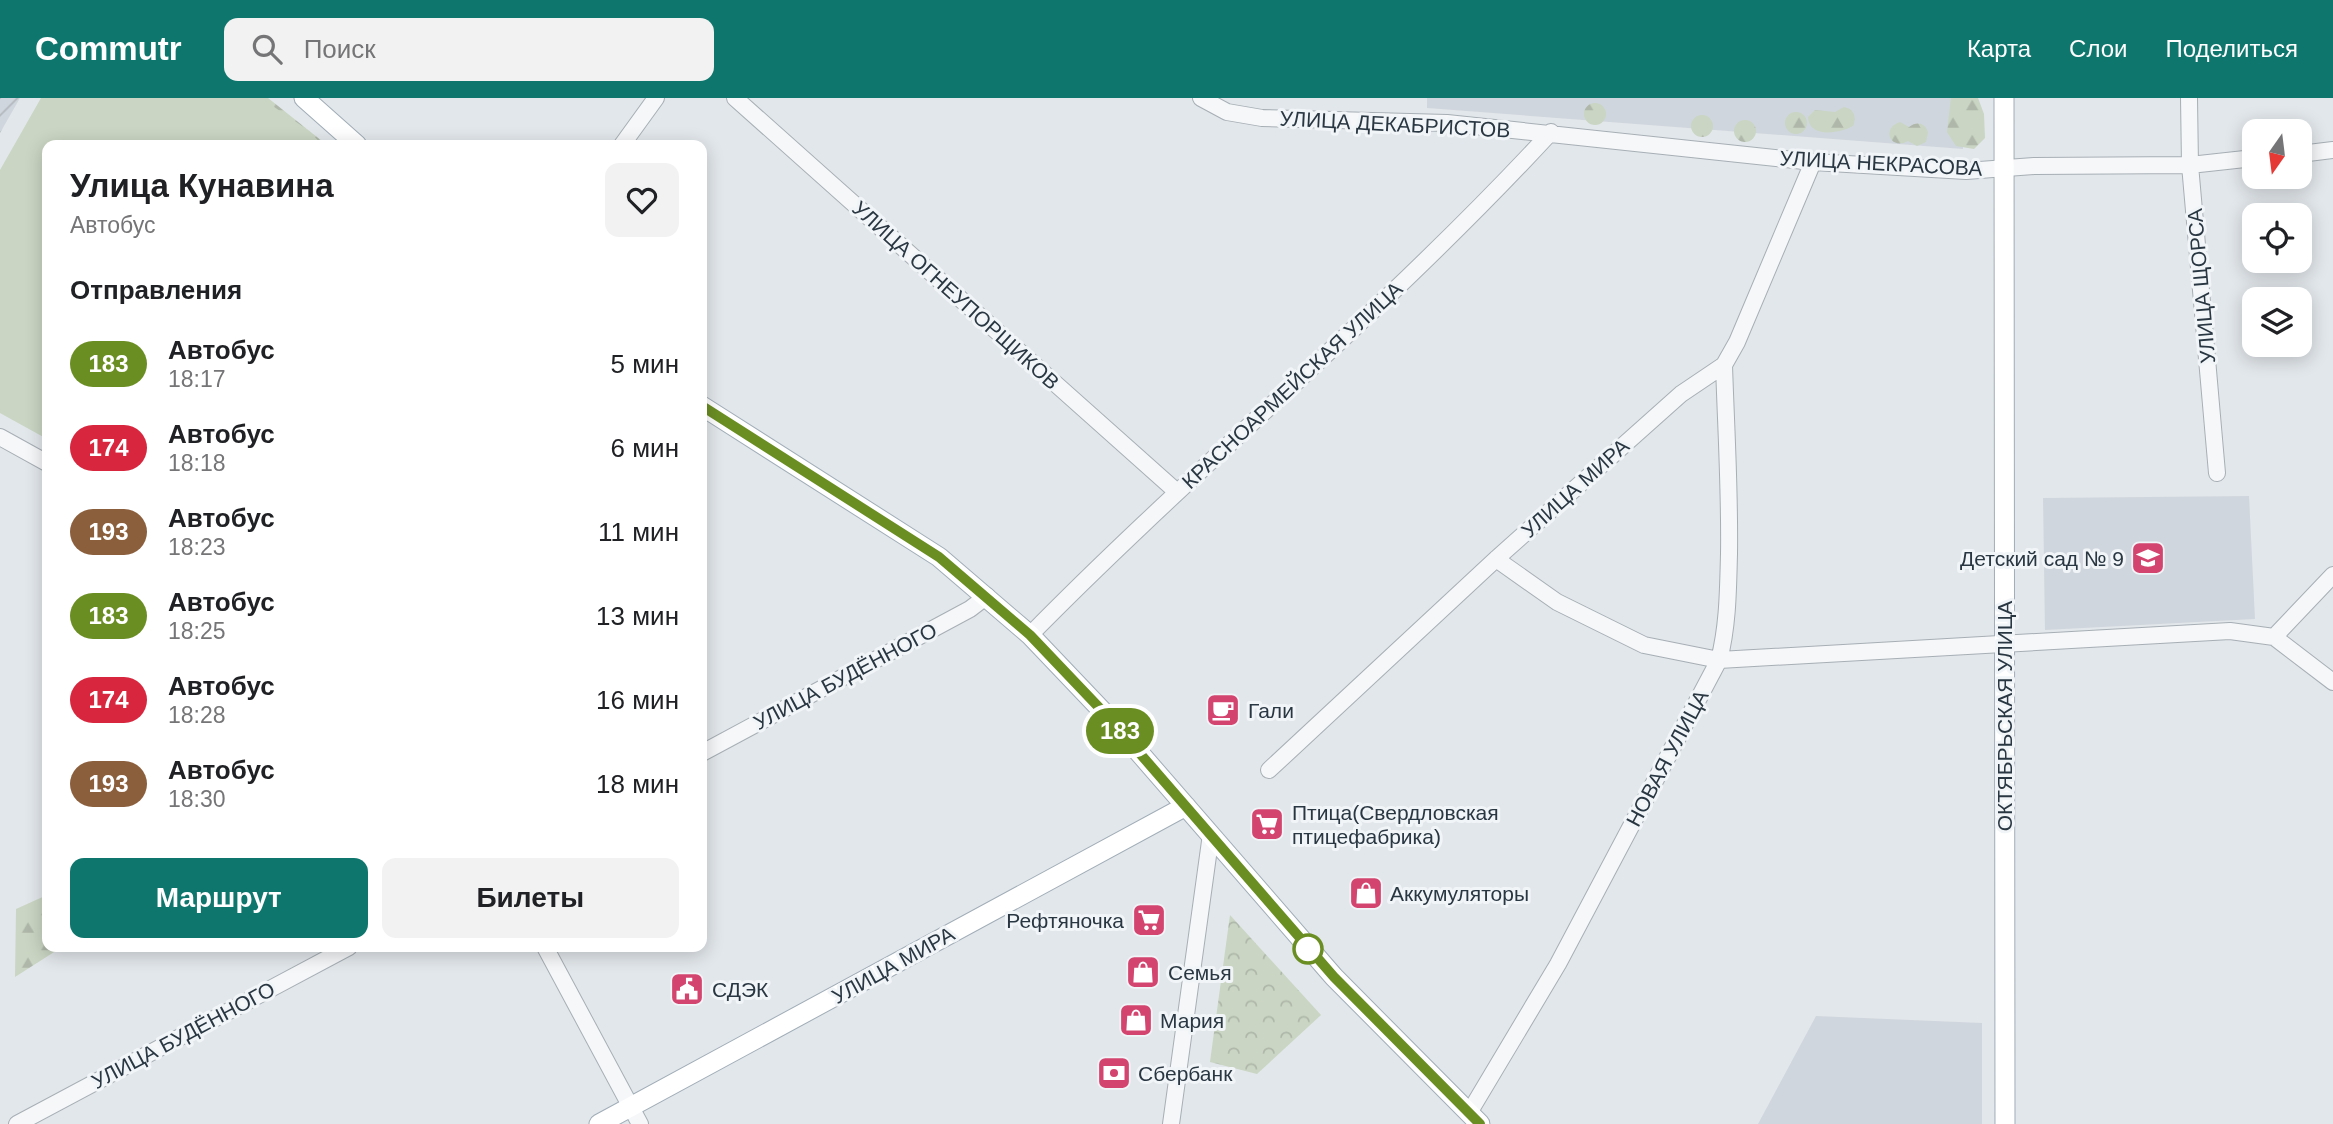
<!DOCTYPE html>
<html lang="ru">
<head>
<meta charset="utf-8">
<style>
	:root { --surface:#fff; --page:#f2f2f2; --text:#202124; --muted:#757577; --accent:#0f766e }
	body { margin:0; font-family:Helvetica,sans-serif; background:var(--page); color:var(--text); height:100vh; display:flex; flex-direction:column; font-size:26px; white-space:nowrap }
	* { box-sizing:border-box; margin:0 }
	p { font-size:23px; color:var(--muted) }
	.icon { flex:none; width:38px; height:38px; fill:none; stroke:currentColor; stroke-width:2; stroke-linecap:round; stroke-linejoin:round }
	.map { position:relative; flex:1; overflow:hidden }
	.panel { position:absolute; left:42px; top:42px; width:665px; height:812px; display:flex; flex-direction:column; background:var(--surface); border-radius:14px; box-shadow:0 4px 18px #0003 }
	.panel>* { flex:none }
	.badge { padding:0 14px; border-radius:23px; font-size:24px; line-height:46px }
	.needle { width:46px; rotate:194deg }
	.fabs { position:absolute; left:2242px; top:21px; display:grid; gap:14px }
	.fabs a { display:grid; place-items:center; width:70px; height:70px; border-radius:14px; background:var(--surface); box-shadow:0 4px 18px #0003; font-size:35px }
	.map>.badge { position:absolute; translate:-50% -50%; box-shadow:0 0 0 4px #fff }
	h2 { padding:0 28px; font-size:26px; line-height:63px }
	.round { display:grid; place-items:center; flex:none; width:74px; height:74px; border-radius:14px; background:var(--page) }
	.summary { display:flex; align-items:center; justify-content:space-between; height:119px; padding:0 28px }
	h1 { font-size:33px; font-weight:700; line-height:52px }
	.action { display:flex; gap:14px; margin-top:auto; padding:14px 28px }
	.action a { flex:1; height:80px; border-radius:14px; background:var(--accent); color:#fff; font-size:28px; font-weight:700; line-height:80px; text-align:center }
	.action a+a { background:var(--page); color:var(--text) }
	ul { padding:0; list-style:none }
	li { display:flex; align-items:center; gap:21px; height:84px; padding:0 28px }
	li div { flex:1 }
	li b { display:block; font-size:26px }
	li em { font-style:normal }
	li .badge { min-width:77px; font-weight:700; text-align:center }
	header { display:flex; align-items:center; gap:42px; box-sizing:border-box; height:98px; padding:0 35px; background:var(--accent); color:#fff }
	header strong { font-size:33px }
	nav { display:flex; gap:38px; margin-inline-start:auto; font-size:24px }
	.search { width:490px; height:63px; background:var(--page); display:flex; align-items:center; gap:18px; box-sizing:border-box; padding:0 24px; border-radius:14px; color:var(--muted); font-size:26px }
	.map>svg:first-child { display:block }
</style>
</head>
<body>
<header>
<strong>Commutr</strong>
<div class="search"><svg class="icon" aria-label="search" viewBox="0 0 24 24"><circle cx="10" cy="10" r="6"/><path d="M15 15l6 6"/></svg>Поиск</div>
<nav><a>Карта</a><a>Слои</a><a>Поделиться</a></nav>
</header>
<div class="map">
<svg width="2333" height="1026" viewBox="0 0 2333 1026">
	<defs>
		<pattern id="industrial-furrows" width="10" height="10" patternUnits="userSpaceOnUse" patternTransform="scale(1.75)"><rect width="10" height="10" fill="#d0d6dd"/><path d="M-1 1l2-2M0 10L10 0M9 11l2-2" fill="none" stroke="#b3b8bf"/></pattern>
		<pattern id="forest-firs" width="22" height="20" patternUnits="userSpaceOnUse" patternTransform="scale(1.75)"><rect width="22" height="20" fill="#cad5c3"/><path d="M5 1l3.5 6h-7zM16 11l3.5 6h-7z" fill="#aeb7a9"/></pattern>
		<pattern id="park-crowns" width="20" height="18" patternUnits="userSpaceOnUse" patternTransform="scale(1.75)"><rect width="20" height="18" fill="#cad5c3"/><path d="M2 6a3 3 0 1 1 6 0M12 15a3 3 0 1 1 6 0" fill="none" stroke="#aeb7a9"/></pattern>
	</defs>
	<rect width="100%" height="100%" fill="#e2e7eb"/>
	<!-- built -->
	<path fill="#d0d6dd" d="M1427 0H1963V51L1427 10Z
		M2249 398 2255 521 2045 532 2043 400Z
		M1816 918 1982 925V1026H1758Z"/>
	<!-- industrial -->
	<path fill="url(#industrial-furrows)" d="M0 0H20L0 35Z"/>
	<!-- forest -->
	<path fill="url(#forest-firs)" d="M245 0H268L327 47H307Z
		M1951 0H1978L1984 16 1985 40 1974 51 1956 48 1947 34Z
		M1584 16a11 11 0 1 1 22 0a11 11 0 1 1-22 0Z
		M1844 9C1854 11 1857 19 1853 28 1840 35 1809 41 1808 19L1815 12 1835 14Z
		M1785 25a11 11 0 1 1 22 0a11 11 0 1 1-22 0Z
		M1691 28a11 11 0 1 1 22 0a11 11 0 1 1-22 0Z
		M1734 33a11 11 0 1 1 22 0a11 11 0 1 1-22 0Z
		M1900 24 1909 29C1917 23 1925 25 1928 34L1926 44 1917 48 1908 43C1890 53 1881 30 1900 24Z
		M47 797V849H62L15 879 16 811Z"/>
	<!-- park -->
	<path fill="url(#park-crowns)" d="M1230 817 1321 917 1257 976 1210 964Z"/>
	<!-- pitch -->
	<path fill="#cad5c3" d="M41 0H261L305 30 323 47H47V341L0 315V72Z"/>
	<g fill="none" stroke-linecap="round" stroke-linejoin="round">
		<!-- minor casing -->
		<g stroke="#a7afb5" stroke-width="18">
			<path id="minor" d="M735 0 1177 394
				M1201 0 1227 14 1262 20 1447 25 1813 64 1966 73 2034 68 2190 67 2254 60
				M2189 0 2190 67 2217 375
				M622 47 656 0
				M2300 56 2333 52
				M0 339 47 365
				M1496 461 1557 504 1644 547 1719 562 2230 533 2274 539 2333 584
				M1030 537C1199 365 1387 212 1551 34
				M2274 539 2333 477
				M702 655 970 511 987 498
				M1269 672 1496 461 1681 296 1724 267 1737 244 1813 64
				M545 849 640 1026
				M1469 1015 1558 866 1719 562C1728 527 1728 492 1729 456 1730 393 1726 330 1724 267
				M17 1026 349 849
				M1171 1026 1211 736"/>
		</g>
		<!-- major casing -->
		<g stroke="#a1adb7" stroke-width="21">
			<path id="major" d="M304 0 357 47
				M2004 0 2005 1026
				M702 308 939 459 1030 537 1110 621 1334 879 1480 1026
				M599 1026 1186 708"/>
		</g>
		<!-- minor -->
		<use href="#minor" stroke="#f5f7f9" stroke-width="16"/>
		<!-- major -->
		<use href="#major" stroke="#fff" stroke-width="19"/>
	</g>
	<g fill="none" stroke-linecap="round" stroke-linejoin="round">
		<!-- line casing -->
		<g stroke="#fff" stroke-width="16">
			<path id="line" d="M702 308 939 459 1030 537 1110 621 1334 879 1480 1026"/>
		</g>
		<!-- line -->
		<use href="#line" stroke="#6b8e23" stroke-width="10"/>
	</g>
	<!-- icons -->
	<defs>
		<g id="school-square" transform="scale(1.75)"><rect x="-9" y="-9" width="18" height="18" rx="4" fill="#d3446f" stroke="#f2f5f8"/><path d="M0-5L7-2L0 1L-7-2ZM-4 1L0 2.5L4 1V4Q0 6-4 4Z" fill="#fff"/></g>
		<g id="cafe-square" transform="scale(1.75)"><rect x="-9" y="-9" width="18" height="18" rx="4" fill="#d3446f" stroke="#f2f5f8"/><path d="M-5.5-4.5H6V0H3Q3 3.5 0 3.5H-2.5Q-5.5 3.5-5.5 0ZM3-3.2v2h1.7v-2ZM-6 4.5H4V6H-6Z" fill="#fff"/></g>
		<g id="supermarket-square" transform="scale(1.75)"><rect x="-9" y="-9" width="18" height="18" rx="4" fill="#d3446f" stroke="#f2f5f8"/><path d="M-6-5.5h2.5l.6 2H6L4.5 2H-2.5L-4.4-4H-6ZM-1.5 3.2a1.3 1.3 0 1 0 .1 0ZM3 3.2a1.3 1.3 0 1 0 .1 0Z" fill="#fff"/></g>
		<g id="shop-square" transform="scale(1.75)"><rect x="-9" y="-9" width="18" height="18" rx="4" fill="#d3446f" stroke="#f2f5f8"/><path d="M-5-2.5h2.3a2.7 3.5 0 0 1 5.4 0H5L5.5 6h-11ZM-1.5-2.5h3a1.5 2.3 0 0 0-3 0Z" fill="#fff"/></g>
		<g id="civic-square" transform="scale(1.75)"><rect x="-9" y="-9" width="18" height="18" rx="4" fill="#d3446f" stroke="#f2f5f8"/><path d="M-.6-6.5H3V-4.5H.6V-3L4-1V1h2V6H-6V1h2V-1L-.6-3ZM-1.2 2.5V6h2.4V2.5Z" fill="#fff"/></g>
		<g id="bank-square" transform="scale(1.75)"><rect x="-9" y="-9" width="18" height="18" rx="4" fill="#d3446f" stroke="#f2f5f8"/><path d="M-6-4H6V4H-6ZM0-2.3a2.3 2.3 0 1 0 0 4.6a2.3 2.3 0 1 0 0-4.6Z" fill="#fff"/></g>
	</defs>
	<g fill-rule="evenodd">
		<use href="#school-square" x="2148" y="460"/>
		<use href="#cafe-square" x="1223" y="612"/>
		<use href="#supermarket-square" x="1267" y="726"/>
		<use href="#shop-square" x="1366" y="795"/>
		<use href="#supermarket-square" x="1149" y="822"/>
		<use href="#shop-square" x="1143" y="874"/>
		<use href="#civic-square" x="687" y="891"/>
		<use href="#shop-square" x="1136" y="922"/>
		<use href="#bank-square" x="1114" y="975"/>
	</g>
	<!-- markers -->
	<circle fill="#fff" stroke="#6b8e23" stroke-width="3.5" cx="1308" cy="851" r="14"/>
	<g text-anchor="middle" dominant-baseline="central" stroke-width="6" stroke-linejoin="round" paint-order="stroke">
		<!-- street labels -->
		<g font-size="21" fill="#293743" stroke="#f2f5f8">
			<text transform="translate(1395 26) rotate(3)">УЛИЦА ДЕКАБРИСТОВ</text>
			<text transform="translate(1881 65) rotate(3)">УЛИЦА НЕКРАСОВА</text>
			<text transform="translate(2201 188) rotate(-95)">УЛИЦА ЩОРСА</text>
			<text transform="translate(956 197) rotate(42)">УЛИЦА ОГНЕУПОРЩИКОВ</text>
			<text transform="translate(1292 287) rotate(-43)">КРАСНОАРМЕЙСКАЯ УЛИЦА</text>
			<text transform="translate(1575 390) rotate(-42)">УЛИЦА МИРА</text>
			<text transform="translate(845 578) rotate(-28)">УЛИЦА БУДЁННОГО</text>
			<text transform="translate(2004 618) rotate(-90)">ОКТЯБРЬСКАЯ УЛИЦА</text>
			<text transform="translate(1667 660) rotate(-62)">НОВАЯ УЛИЦА</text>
			<text transform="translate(893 867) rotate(-29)">УЛИЦА МИРА</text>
			<text transform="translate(183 937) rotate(-28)">УЛИЦА БУДЁННОГО</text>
		</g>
		<!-- poi labels -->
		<g font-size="21" fill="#293743" stroke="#f2f5f8" text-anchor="start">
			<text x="2124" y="460" text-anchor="end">Детский сад № 9</text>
			<text x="1248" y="612">Гали</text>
			<text x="1292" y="714">Птица(Свердловская<tspan x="1292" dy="24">птицефабрика)</tspan></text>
			<text x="1390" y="795">Аккумуляторы</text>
			<text x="1124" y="822" text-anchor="end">Рефтяночка</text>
			<text x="1168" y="874">Семья</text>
			<text x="712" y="891">СДЭК</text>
			<text x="1160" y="922">Мария</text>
			<text x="1138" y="975">Сбербанк</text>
		</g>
	</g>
</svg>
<div class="fabs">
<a><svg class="needle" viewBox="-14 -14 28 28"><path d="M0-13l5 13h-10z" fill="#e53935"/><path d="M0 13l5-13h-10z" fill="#757577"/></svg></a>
<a><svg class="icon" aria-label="locate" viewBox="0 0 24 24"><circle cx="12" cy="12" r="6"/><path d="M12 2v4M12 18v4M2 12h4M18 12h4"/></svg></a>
<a><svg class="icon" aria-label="layers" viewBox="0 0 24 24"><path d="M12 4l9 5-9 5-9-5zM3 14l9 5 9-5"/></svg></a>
</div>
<b class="badge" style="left:1120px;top:633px;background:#6b8e23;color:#fff">183</b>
<section class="panel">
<div class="summary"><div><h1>Улица Кунавина</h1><p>Автобус</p></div><a class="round"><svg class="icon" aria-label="heart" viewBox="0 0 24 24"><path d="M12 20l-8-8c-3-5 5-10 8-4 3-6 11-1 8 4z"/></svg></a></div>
<h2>Отправления</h2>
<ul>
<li><span class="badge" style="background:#6b8e23;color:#fff">183</span><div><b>Автобус</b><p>18:17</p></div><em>5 мин</em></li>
<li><span class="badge" style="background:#d7263d;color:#fff">174</span><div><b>Автобус</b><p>18:18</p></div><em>6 мин</em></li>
<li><span class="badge" style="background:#8b5e3c;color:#fff">193</span><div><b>Автобус</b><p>18:23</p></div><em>11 мин</em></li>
<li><span class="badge" style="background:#6b8e23;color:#fff">183</span><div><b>Автобус</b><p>18:25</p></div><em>13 мин</em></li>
<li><span class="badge" style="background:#d7263d;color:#fff">174</span><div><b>Автобус</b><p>18:28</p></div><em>16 мин</em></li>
<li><span class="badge" style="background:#8b5e3c;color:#fff">193</span><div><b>Автобус</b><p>18:30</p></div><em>18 мин</em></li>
</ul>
<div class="action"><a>Маршрут</a><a>Билеты</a></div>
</section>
</div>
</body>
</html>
